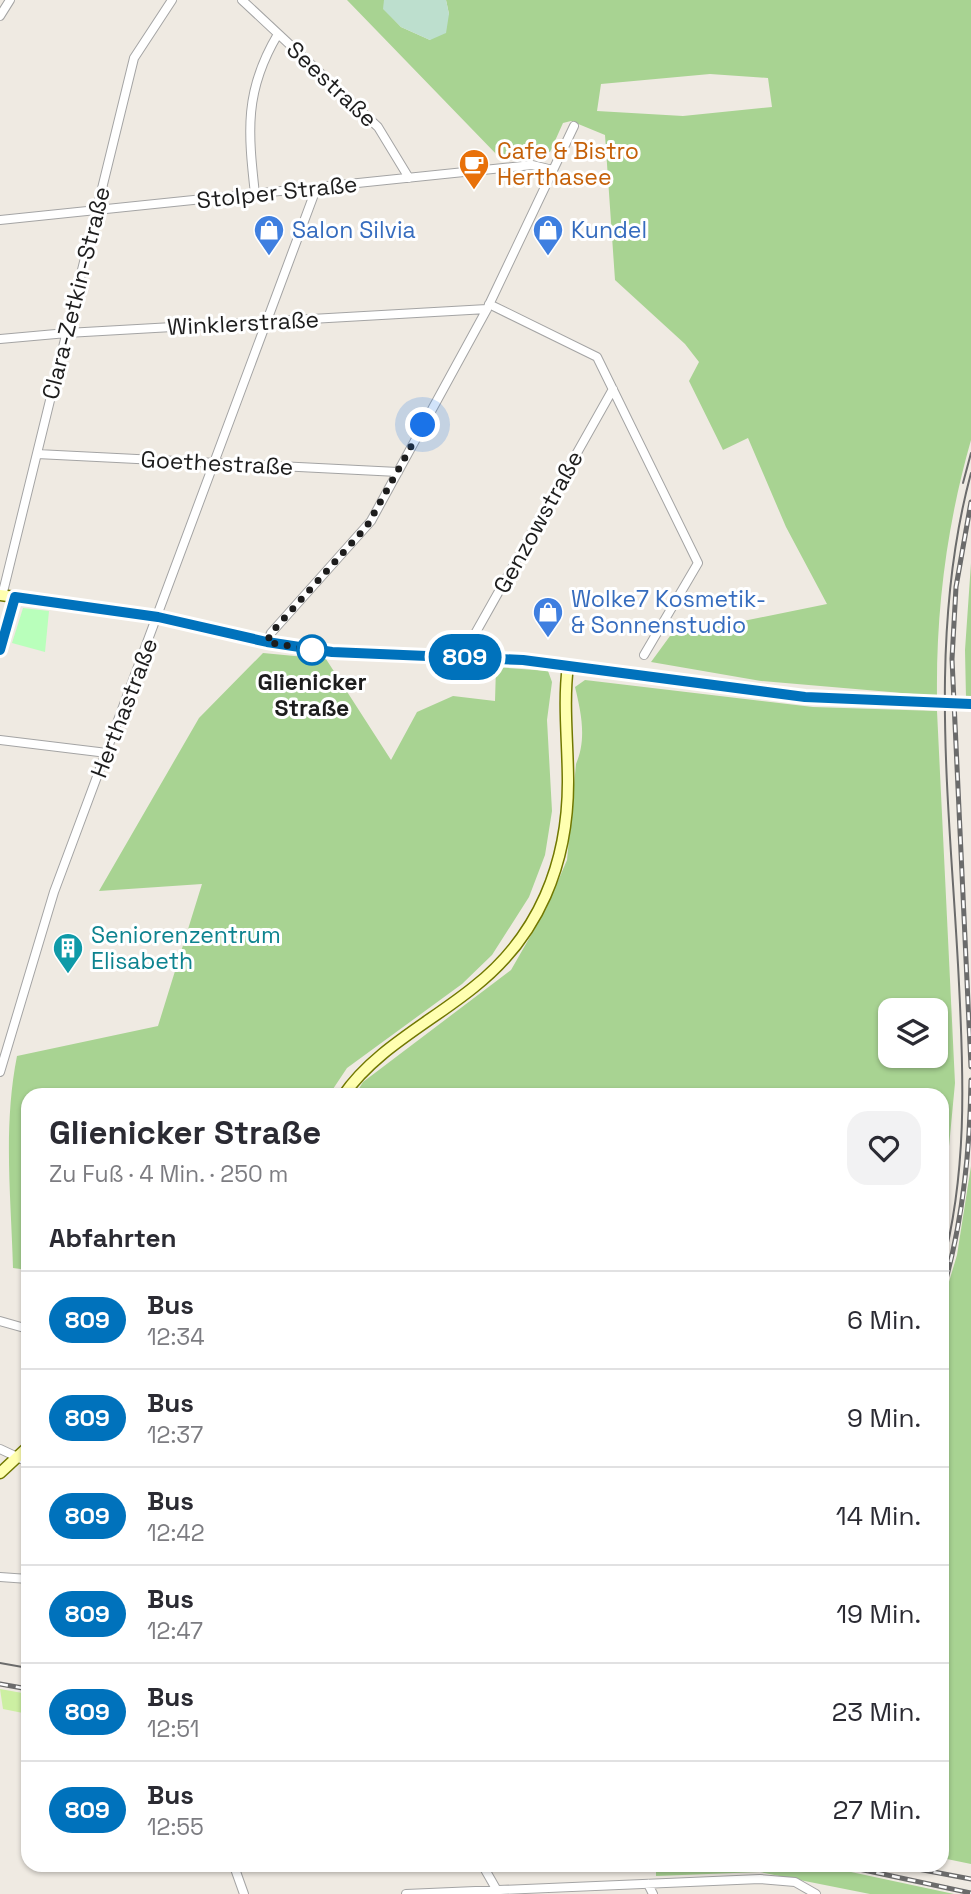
<!DOCTYPE html>
<html lang="de">
<head>
<meta charset="utf-8">
<style>
	:root { --surface:#fff; --page:#f2f2f3; --text:#2b2b33; --muted:#7c7c81; --line:#e1e1e2 }
	body { margin:0; font-family:"Space Grotesk",sans-serif; background:var(--page); color:var(--text); height:100vh; display:flex; flex-direction:column; font-size:26px; white-space:nowrap }
	* { box-sizing:border-box; margin:0 }
	p { font-size:23px; color:var(--muted) }
	.icon { flex:none; width:38px; height:38px; fill:none; stroke:currentColor; stroke-width:2; stroke-linecap:round; stroke-linejoin:round }
	.map { position:relative; flex:1; overflow:hidden }
	.panel { position:absolute; left:21px; top:1088px; width:928px; height:784px; display:flex; flex-direction:column; background:var(--surface); border-radius:21px; box-shadow:0 2px 5px #0004 }
	.panel>* { flex:none }
	.badge { padding:0 14px; border-radius:23px; font-size:24px; line-height:46px }
	.controls { position:absolute; left:878px; top:998px; display:grid; gap:14px }
	.controls a { display:grid; place-items:center; width:70px; height:70px; border-radius:14px; background:var(--surface); box-shadow:0 2px 5px #0004; font-size:35px }
	.you { position:absolute; width:35px; height:35px; margin:-18px; border:5px solid #fff; border-radius:50%; background:#1a73e8; box-shadow:0 0 0 10px #1a73e833 }
	.map>.badge { position:absolute; translate:-50% -50%; box-shadow:0 0 0 4px #fff }
	h2 { padding:0 28px; font-size:26px; line-height:63px }
	.round { display:grid; place-items:center; flex:none; width:74px; height:74px; border-radius:21px; background:var(--page) }
	.overview { display:flex; align-items:center; justify-content:space-between; height:119px; padding:0 28px }
	h1 { font-size:33px; font-weight:600; line-height:52px }
	ul { padding:0; list-style:none }
	li { display:flex; align-items:center; gap:21px; height:98px; padding:0 28px; border-top:2px solid var(--line) }
	li div { flex:1 }
	li b { display:block; font-size:26px }
	li em { font-style:normal }
	li .badge { min-width:77px; font-weight:700; text-align:center }
	.map>svg:first-child { display:block }
</style>
</head>
<body>
<div class="map">
<svg width="971" height="1894" viewBox="0 0 971 1894">
	<rect width="100%" height="100%" fill="#efeae2"/>
	<!-- grass -->
	<path fill="#ccefa2" d="M0 1689 28 1694V1714L3 1709Z"/>
	<!-- forest -->
	<path fill="#a8d392" fill-rule="evenodd" d="M347 0H384V9L401 27 430 40 449 14 446 0H971V440C947 524 936 609 937 696L761 681 651 662 670 636 827 604 786 527 748 438 723 450 689 381 699 362 685 344 615 280 605 135 571 121 563 123 550 152 499 157ZM710 74 768 78 772 107 683 116 597 111 601 84Z
		M971 563V698H966L965 650Z
		M263 653 326 659 391 760 417 712 453 696 495 701 496 667 548 671 552 682 547 720 552 811 545 855 529 897 492 955 462 984 347 1068 329 1095 28 1096V1270L13 1268C11 1196 3 1127 17 1056L158 1026 202 884 99 891 199 718Z
		M585 680 813 707 937 711 955 1083 942 1220V1096L355 1095 363 1082 511 970 546 909 567 860 576 764C587 739 581 712 575 687ZM891 1010H936V1055H891Z
		M971 1166V1864L942 1858V1305L957 1255Z
		M656 1866H823L954 1894H870L760 1872 656 1876Z"/>
	<!-- wetland -->
	<path fill="#bddfce" d="M384 0H446L449 14 446 33 430 40 401 27 383 9Z"/>
	<!-- park -->
	<path fill="#b9ffbb" d="M23 608 49 611 45 652 12 643Z"/>
	<g fill="none" stroke-linecap="round" stroke-linejoin="round">
		<!-- street casing -->
		<g stroke="#a4a4a4" stroke-width="10">
			<path id="street" d="M242 0 378 127 409 178
				M0 16 10 0
				M255 194C248 131 244 91 278 34
				M0 220 532 165 553 170
				M489 304 597 357 698 563 644 655
				M0 339 67 333 487 309
				M37 454 398 472
				M2 596 134 58 172 0
				M267 642 271 633 371 521 487 309 574 126
				M0 650 15 597
				M466 657 467 648 613 389
				M0 740 107 753
				M0 1072 54 892 316 189
				M0 1321 28 1329
				M0 1449 28 1462
				M0 1577 28 1579
				M234 1866 244 1894
				M483 1866 499 1894
				M648 1884 653 1894
				M406 1894 760 1879 795 1882 816 1894"/>
		</g>
		<!-- secondary casing -->
		<g stroke="#717800" stroke-width="13">
			<path id="secondary" d="M0 595 158 617 267 642 332 652 523 660 805 697 912 702
				M343 1096C374 1050 431 1022 474 987 539 936 568 863 568 782 568 743 563 703 568 665
				M0 1473 28 1447"/>
		</g>
		<!-- street -->
		<use href="#street" stroke="#fff" stroke-width="8"/>
		<!-- secondary -->
		<use href="#secondary" stroke="#ffffb0" stroke-width="10"/>
		<!-- tram -->
		<path stroke="#6b6b6b" stroke-width="2" d="M963 483 971 453
			M942 1268C967 1174 964 1081 959 984 951 815 926 640 971 473
			M0 1663 28 1668"/>
		<!-- rail casing -->
		<g stroke="#6b6b6b" stroke-width="5">
			<path id="rail" d="M971 502 956 587 952 659 971 1067
				M942 1293C963 1223 970 1153 971 1080
				M0 1684 28 1689
				M845 1866 971 1893
				M902 1866 971 1879"/>
		</g>
		<!-- rail -->
		<use href="#rail" stroke="#fff" stroke-width="2.5" stroke-dasharray="8" stroke-linecap="butt"/>
		<!-- secondary-bridge casing -->
		<g stroke="#717800" stroke-width="13" stroke-linecap="butt">
			<path id="secondary-bridge" d="M912 702 971 704"/>
		</g>
		<!-- secondary-bridge -->
		<use href="#secondary-bridge" stroke="#ffffb0" stroke-width="10"/>
	</g>
	<g fill="none" stroke-linecap="round" stroke-linejoin="round">
		<!-- line casing -->
		<g stroke="#fff" stroke-width="16">
			<path id="line" d="M0 650 15 597 158 617 267 642 332 652 523 660 805 697 971 704"/>
		</g>
		<!-- line -->
		<use href="#line" stroke="#0072bc" stroke-width="10"/>
		<!-- walk -->
		<path stroke="#1d1d1d" stroke-width="7" stroke-dasharray="0 12.6" d="M312 650 267 642 271 633 367 526 423 425"/>
	</g>
	<!-- icons -->
	<defs>
		<g id="cafe-pin" transform="scale(1.575)"><path d="M0 17L-7.5 6A9.5 9.5 0 1 1 7.5 6Z" fill="#e8710a" stroke="#fff"/><path d="M-5.5-4.5H6V0H3Q3 3.5 0 3.5H-2.5Q-5.5 3.5-5.5 0ZM3-3.2v2h1.7v-2ZM-6 4.5H4V6H-6Z" fill="#fff"/></g>
		<g id="shop-pin" transform="scale(1.575)"><path d="M0 17L-7.5 6A9.5 9.5 0 1 1 7.5 6Z" fill="#3f7fe0" stroke="#fff"/><path d="M-5-2.5h2.3a2.7 3.5 0 0 1 5.4 0H5L5.5 6h-11ZM-1.5-2.5h3a1.5 2.3 0 0 0-3 0Z" fill="#fff"/></g>
		<g id="building-pin" transform="scale(1.575)"><path d="M0 17L-7.5 6A9.5 9.5 0 1 1 7.5 6Z" fill="#0f9aa8" stroke="#fff"/><path d="M-4-6H4V6H1V3H-1V6H-4ZM-2.5-4.3h1.7v1.8h-1.7ZM.8-4.3h1.7v1.8H.8ZM-2.5-1h1.7V.8h-1.7ZM.8-1h1.7V.8H.8Z" fill="#fff"/></g>
	</defs>
	<g fill-rule="evenodd">
		<use href="#cafe-pin" x="474" y="164"/>
		<use href="#shop-pin" x="269" y="230"/>
		<use href="#shop-pin" x="548" y="230"/>
		<use href="#shop-pin" x="548" y="612"/>
		<use href="#building-pin" x="68" y="948"/>
	</g>
	<!-- markers -->
	<circle fill="#fff" stroke="#0072bc" stroke-width="3.5" cx="312" cy="650" r="14"/>
	<g text-anchor="middle" dominant-baseline="central" stroke-width="6" stroke-linejoin="round" paint-order="stroke">
		<!-- street labels -->
		<g font-size="23" fill="#1d1d1d" stroke="#fff">
			<text transform="translate(332 84) rotate(43)">Seestraße</text>
			<text transform="translate(277 192) rotate(-6)">Stolper Straße</text>
			<text transform="translate(76 293) rotate(-76)">Clara-Zetkin-Straße</text>
			<text transform="translate(243 323) rotate(-3)">Winklerstraße</text>
			<text transform="translate(217 463) rotate(3)">Goethestraße</text>
			<text transform="translate(538 522) rotate(-61)">Genzowstraße</text>
			<text transform="translate(124 708) rotate(-69)">Herthastraße</text>
		</g>
		<!-- food labels -->
		<g font-size="23" fill="#c56008" stroke="#fff" text-anchor="start">
			<text x="497" y="151">Cafe &amp; Bistro<tspan x="497" dy="26">Herthasee</tspan></text>
		</g>
		<!-- shop labels -->
		<g font-size="23" fill="#366cbe" stroke="#fff" text-anchor="start">
			<text x="292" y="230">Salon Silvia</text>
			<text x="571" y="230">Kundel</text>
			<text x="571" y="599">Wolke7 Kosmetik-<tspan x="571" dy="26">&amp; Sonnenstudio</tspan></text>
		</g>
		<!-- stop labels -->
		<g font-size="23" font-weight="bold" fill="#1d1d1d" stroke="#fff">
			<text x="312" y="682">Glienicker<tspan x="312" dy="26">Straße</tspan></text>
		</g>
		<!-- culture labels -->
		<g font-size="23" fill="#0d838f" stroke="#fff" text-anchor="start">
			<text x="91" y="935">Seniorenzentrum<tspan x="91" dy="26">Elisabeth</tspan></text>
		</g>
	</g>
</svg>
<div class="controls">
<a><svg class="icon" aria-label="layers" viewBox="0 0 24 24"><path d="M12 4l9 5-9 5-9-5zM3 14l9 5 9-5"/></svg></a>
</div>
<div class="you" style="left:423px;top:425px"></div>
<b class="badge" style="left:465px;top:657px;background:#0072bc;color:#fff">809</b>
<section class="panel">
<div class="overview"><div><h1>Glienicker Straße</h1><p>Zu Fuß · 4 Min. · 250 m</p></div><a class="round"><svg class="icon" aria-label="heart" viewBox="0 0 24 24"><path d="M12 20l-8-8c-3-5 5-10 8-4 3-6 11-1 8 4z"/></svg></a></div>
<h2>Abfahrten</h2>
<ul>
<li><span class="badge" style="background:#0072bc;color:#fff">809</span><div><b>Bus</b><p>12:34</p></div><em>6 Min.</em></li>
<li><span class="badge" style="background:#0072bc;color:#fff">809</span><div><b>Bus</b><p>12:37</p></div><em>9 Min.</em></li>
<li><span class="badge" style="background:#0072bc;color:#fff">809</span><div><b>Bus</b><p>12:42</p></div><em>14 Min.</em></li>
<li><span class="badge" style="background:#0072bc;color:#fff">809</span><div><b>Bus</b><p>12:47</p></div><em>19 Min.</em></li>
<li><span class="badge" style="background:#0072bc;color:#fff">809</span><div><b>Bus</b><p>12:51</p></div><em>23 Min.</em></li>
<li><span class="badge" style="background:#0072bc;color:#fff">809</span><div><b>Bus</b><p>12:55</p></div><em>27 Min.</em></li>
</ul>
</section>
</div>
</body>
</html>
